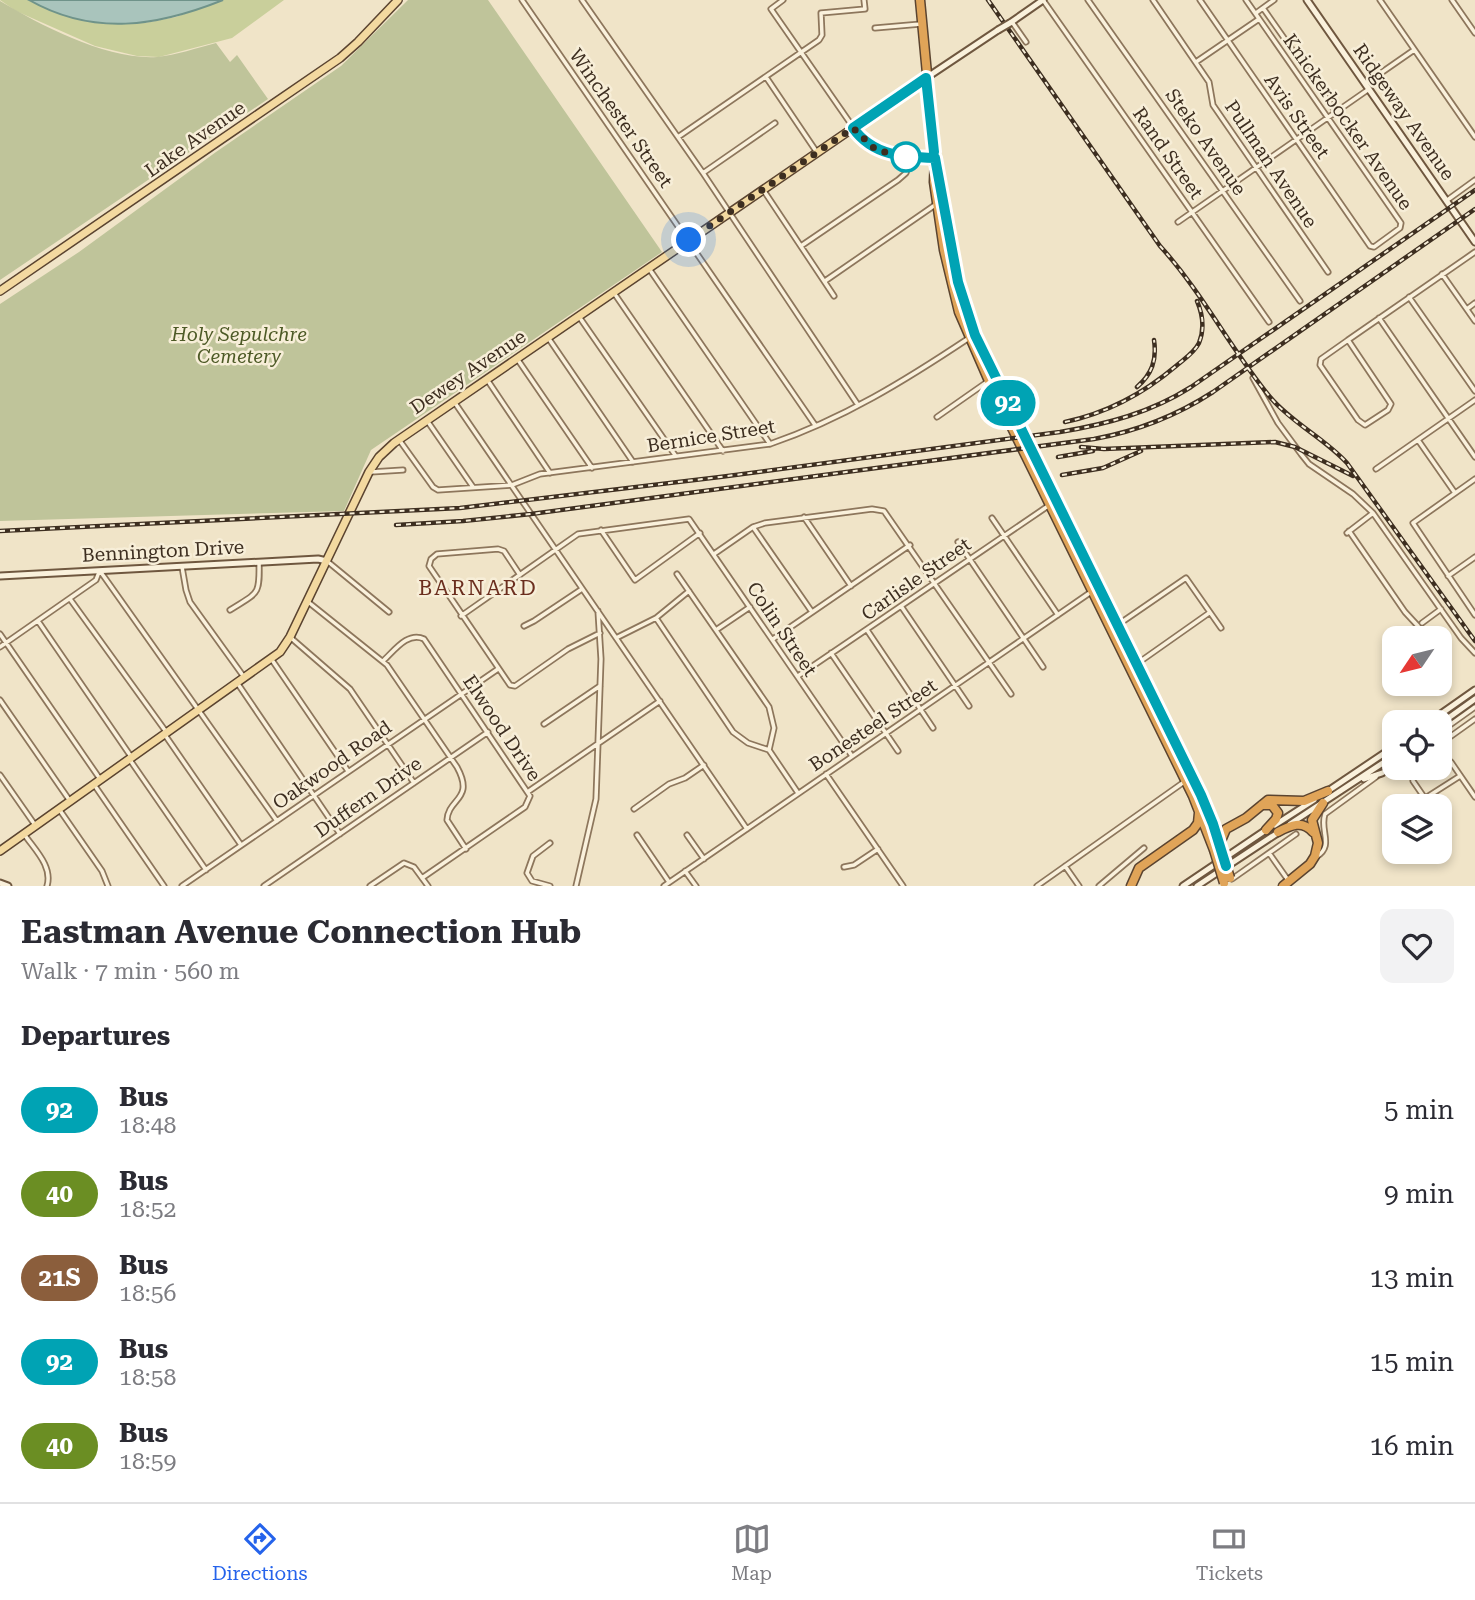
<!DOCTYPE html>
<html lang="en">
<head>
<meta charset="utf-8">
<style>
	:root { --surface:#fff; --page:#f2f2f3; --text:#2b2b33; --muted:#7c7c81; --line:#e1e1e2; --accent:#2563eb }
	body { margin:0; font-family:"Roboto Serif",serif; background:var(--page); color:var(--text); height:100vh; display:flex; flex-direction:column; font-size:26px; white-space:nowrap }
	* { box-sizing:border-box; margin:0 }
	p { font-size:23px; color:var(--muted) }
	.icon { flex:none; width:38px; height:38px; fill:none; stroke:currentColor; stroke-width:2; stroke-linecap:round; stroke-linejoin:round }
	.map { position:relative; height:886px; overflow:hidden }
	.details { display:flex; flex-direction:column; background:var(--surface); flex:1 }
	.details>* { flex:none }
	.badge { padding:0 14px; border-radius:23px; font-size:24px; line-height:46px }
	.needle { width:46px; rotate:235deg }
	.tools { position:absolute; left:1382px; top:626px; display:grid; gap:14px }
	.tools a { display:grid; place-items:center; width:70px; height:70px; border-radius:14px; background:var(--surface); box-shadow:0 4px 10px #0003; font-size:35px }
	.you { position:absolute; width:35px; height:35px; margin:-18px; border:5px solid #fff; border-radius:50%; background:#1a73e8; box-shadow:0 0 0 10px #1a73e833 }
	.map>.badge { position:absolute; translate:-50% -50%; box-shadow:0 0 0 4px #fff }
	h2 { padding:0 21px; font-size:26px; line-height:63px }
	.round { display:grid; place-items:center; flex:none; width:74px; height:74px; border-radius:14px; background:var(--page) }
	.overview { display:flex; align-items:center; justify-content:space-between; height:119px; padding:0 21px }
	h1 { font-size:33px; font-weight:700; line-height:52px }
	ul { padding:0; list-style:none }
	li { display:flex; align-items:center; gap:21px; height:84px; padding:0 21px }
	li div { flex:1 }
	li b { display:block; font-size:26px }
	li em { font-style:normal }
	li .badge { min-width:77px; font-weight:700; text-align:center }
	.menu { display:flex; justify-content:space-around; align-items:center; height:98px; border-top:2px solid var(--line); background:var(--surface); font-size:19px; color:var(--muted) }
	.menu a { display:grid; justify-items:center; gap:4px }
	.menu .on { color:var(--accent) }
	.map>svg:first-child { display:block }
</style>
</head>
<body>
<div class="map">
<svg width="1475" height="886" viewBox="0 0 1475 886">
	<rect width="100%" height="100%" fill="#f0e4c8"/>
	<!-- green -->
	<path fill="#c9cf9b" d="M0 0H29L34 3 145 23 176 17 223 0H284L232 38 159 57 137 56 95 46 16 11Z"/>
	<!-- cemetery -->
	<path fill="#bfc49a" d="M408 0H488L662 252 371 450 344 511 0 521V304L79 252 216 152 341 66Z
		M0 1C42 26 107 60 157 57 176 55 197 48 216 43L230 62 237 55 268 99 0 280Z"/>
	<!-- water -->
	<path fill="#a9c4bc" stroke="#6f938a" stroke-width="2" d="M29 0H223C158 26 94 37 29 0Z"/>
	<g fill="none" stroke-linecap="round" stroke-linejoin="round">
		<!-- street casing -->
		<g stroke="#8d765c" stroke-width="7">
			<path id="street" d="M522 0 815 425
				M582 0 703 173 858 405
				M783 0 771 9 853 127
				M1043 0 1269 322
				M1088 0 1300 301
				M1153 0 1209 82 1213 105 1328 272
				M1200 0 1370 246 1374 247 1400 228 1401 223 1246 0
				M1380 0 1475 137
				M1452 0 1475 33
				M1263 8 1336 112
				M1256 13 1274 0
				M1012 22 1026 42
				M875 28 921 24
				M1196 62 1259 19
				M766 77 816 151
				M1365 84 1414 50
				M678 137 819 40 822 35 821 13 865 9 864 0
				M703 173 775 123
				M764 191 834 296
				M1446 201 1475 180
				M1178 222 1369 89
				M801 246 898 180 906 173 911 157
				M650 270 770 444
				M1442 274 1475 321
				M825 281 935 205
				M614 293 723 451
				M1409 297 1475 391
				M1467 309 1475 303
				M580 318 675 455
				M1379 318 1475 457
				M549 339 633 462
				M1348 340 1391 404 1388 410 1365 425 1358 420 1320 365 1321 359Z
				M1348 340 1475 252
				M518 360 592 468
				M1253 378 1278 423 1301 454 1309 464 1353 494 1373 513 1461 638 1475 653
				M488 381 550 473
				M455 403 747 829
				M937 417 987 382
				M428 422 473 487
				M1418 440 1455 493
				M400 441 433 487 438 490 512 485 540 474 770 444C843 419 906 380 969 338
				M1376 469 1475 400
				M371 472 403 470
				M1475 479 1413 523 1475 615
				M804 517 851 586
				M992 518 1058 615
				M753 527 812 612
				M601 530 635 580 700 533
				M1349 531 1405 612 1418 626
				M1347 533 1373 513
				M958 542 1043 667
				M714 554 753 527 765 523 872 509 884 511 1011 694
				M327 561 389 612
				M182 567 186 590 190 602 244 677
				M100 571 277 821
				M677 574 769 707 774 728 769 750 798 793
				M520 575 504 551 498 549 437 554 431 559 429 566 510 685 515 686 568 649 600 633
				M1448 576 1475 557
				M70 599 167 733
				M307 601 387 665 457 767C475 800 448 798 447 820L466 849
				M901 606 969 706
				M230 610C258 592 260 596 259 562
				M461 616 578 534 689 519 852 756
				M656 618 733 732 748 743 769 750
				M38 621 132 758
				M1422 623 1441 609
				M1119 624 1186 578 1221 628
				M524 626 534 621 582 589
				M716 630 750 607
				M867 630 933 728
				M0 634 100 779
				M290 637 350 689 414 783
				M616 638 656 618 689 591
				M773 639 910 545
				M0 647 96 580 99 572
				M831 653 898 751
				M272 660 348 771
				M383 661C394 651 408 631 424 639L530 796 525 807 422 878
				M1138 663 1209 613
				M798 676 1048 506
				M238 684 340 834
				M0 700 70 801
				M544 724 600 686
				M1440 732 1475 707
				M165 735 241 845
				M1440 744 1475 719
				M130 760 206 870
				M1451 762 1475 797
				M1412 768 1413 781 1424 797H1427L1460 776
				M1382 773 1395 764
				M826 774 903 886
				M0 775 35 825
				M95 786 164 886
				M529 791 660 701
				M59 809 102 871 108 886
				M634 809 669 784 685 778 704 765
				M24 834C34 849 53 866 47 886
				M637 835 669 882
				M687 835 704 859
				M1269 853 1288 880
				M1316 857C1335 846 1319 830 1325 814L1376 777
				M1065 866 1079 886
				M844 867 854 865 878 849
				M685 871 696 886
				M1232 879 1296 834
				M182 886 498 669
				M264 886 488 732
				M370 886 404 863 414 867 428 886
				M550 886 532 881 527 873 533 856 550 843
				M576 886 596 799 601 659 598 611
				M664 886 1091 592
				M1037 886 1184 782
				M1099 886 1144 848"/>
		</g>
		<!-- secondary casing -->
		<g stroke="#6f573f" stroke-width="9">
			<path id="secondary" d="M1307 0 1475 242
				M1010 23 1043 0
				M926 78 998 30
				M853 128C872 156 904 157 935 158
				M0 576 318 559 327 561
				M1428 723 1475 690
				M1440 724 1475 699
				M1364 779 1382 773
				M1328 791 1395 746
				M1290 824 1395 755
				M1275 825 1314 800
				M0 883 8 886
				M1183 886 1266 830
				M1197 886 1279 832"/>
		</g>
		<!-- primary casing -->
		<g stroke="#5b4430" stroke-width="10">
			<path id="primary" d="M0 291 340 58 358 42 398 0
				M0 851 280 652 290 637 369 472 379 457 394 443 926 78"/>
		</g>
		<!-- highway casing -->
		<g stroke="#5b4430" stroke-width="11">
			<path id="highway" d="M920 0 935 158 934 182 944 250 959 312 989 381 1193 796 1214 850
				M938 171 958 282 975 335 1201 795 1220 846
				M1262 805H1272L1278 813 1276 819 1266 830
				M1278 832C1291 825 1302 820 1313 832
				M1220 843 1226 829 1246 818 1268 800 1304 801 1328 791
				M1131 886 1139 868 1193 830 1198 823 1199 813
				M1283 886 1310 864 1315 856 1318 843 1312 820 1323 803"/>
		</g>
		<!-- street -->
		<use href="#street" stroke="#faf1dc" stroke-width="3.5"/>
		<!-- secondary -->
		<use href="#secondary" stroke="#faf1dc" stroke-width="5"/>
		<!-- primary -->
		<use href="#primary" stroke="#f3d9a0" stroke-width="7"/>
		<!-- highway -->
		<use href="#highway" stroke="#e0a458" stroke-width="8"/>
		<!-- rail casing -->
		<g stroke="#3d2e20" stroke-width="4.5">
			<path id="rail" d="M988 0 1160 246C1202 292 1230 348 1270 397 1292 423 1324 438 1347 463L1475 641
				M1137 387C1152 374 1157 360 1154 340
				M1065 422C1107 413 1143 394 1176 366 1184 359 1194 353 1199 343 1205 328 1203 315 1197 301
				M1081 447 1104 449 1275 442 1295 447 1353 476
				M1058 457 1093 451
				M1062 475 1103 468 1141 451
				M396 525 463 521 531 514 1094 439C1138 431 1176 416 1213 392L1475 209
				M0 531 460 508 720 477 1060 432C1107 424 1150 413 1191 387L1475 190"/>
		</g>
		<!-- rail -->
		<use href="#rail" stroke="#f7eed8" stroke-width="2" stroke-dasharray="5" stroke-linecap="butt"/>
		<!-- secondary-bridge casing -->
		<g stroke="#6f573f" stroke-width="9" stroke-linecap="butt">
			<path id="secondary-bridge" d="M998 30 1010 23"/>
		</g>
		<!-- highway-bridge casing -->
		<g stroke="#5b4430" stroke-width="11" stroke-linecap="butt">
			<path id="highway-bridge" d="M1220 846 1230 878
				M1214 850 1224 883"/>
		</g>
		<!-- secondary-bridge -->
		<use href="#secondary-bridge" stroke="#faf1dc" stroke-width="5"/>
		<!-- highway-bridge -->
		<use href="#highway-bridge" stroke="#e0a458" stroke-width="8"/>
	</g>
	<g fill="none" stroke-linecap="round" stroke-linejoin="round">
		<!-- line casing -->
		<g stroke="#fff" stroke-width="16">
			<path id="line" d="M934 152 926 78 853 128C873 156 903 157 935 158L958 282 975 335 1201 795 1213 824 1226 866"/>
		</g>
		<!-- line -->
		<use href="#line" stroke="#00a3b4" stroke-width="10"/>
		<!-- walk -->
		<path stroke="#3d2e20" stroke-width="7" stroke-dasharray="0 12.6" d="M689 240 853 128 876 150 911 158 906 157"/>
	</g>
	<!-- markers -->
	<circle fill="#fff" stroke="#00a3b4" stroke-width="3.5" cx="906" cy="157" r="14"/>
	<g text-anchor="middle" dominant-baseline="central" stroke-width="5" stroke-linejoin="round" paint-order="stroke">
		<!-- street labels -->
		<g font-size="19" fill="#3d2e20" stroke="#f7eed8">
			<text transform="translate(1404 112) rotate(55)">Ridgeway Avenue</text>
			<text transform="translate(1297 116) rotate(55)">Avis Street</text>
			<text transform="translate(621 118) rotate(55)">Winchester Street</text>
			<text transform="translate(1348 122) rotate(55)">Knickerbocker Avenue</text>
			<text transform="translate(195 139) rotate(-35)">Lake Avenue</text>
			<text transform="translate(1206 142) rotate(55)">Steko Avenue</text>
			<text transform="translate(1168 153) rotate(55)">Rand Street</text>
			<text transform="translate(1271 164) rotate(56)">Pullman Avenue</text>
			<text transform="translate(468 372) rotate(-34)">Dewey Avenue</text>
			<text transform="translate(711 436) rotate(-9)">Bernice Street</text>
			<text transform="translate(163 551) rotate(-3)">Bennington Drive</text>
			<text transform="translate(916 579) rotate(-35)">Carlisle Street</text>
			<text transform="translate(782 629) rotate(56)">Colin Street</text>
			<text transform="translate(873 725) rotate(-34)">Bonesteel Street</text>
			<text transform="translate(502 728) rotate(56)">Elwood Drive</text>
			<text transform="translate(332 765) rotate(-35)">Oakwood Road</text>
			<text transform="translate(368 797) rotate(-35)">Duffern Drive</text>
		</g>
		<!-- park labels -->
		<g font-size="19" font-style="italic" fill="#4d5a26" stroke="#f7eed8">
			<text x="239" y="334">Holy Sepulchre<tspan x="239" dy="22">Cemetery</tspan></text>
		</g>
		<!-- neighbourhood labels -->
		<g font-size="21" letter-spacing="2" fill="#6b2e1e" stroke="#f7eed8">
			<text x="478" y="588">BARNARD</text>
		</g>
	</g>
</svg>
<div class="tools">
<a><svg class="needle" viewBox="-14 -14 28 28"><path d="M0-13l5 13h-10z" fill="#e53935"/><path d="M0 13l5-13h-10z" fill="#7c7c81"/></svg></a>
<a><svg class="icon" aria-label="locate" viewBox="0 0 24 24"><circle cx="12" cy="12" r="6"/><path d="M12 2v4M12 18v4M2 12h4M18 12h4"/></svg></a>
<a><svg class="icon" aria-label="layers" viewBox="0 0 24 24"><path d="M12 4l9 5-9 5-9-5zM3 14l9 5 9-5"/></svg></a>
</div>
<div class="you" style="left:689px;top:240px"></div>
<b class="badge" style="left:1008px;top:403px;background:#00a3b4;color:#fff">92</b>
</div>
<section class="details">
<div class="overview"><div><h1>Eastman Avenue Connection Hub</h1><p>Walk · 7 min · 560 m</p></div><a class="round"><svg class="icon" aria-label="heart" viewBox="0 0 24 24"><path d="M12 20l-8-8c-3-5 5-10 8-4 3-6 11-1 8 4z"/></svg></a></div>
<h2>Departures</h2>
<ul>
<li><span class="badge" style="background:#00a3b4;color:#fff">92</span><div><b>Bus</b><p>18:48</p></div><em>5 min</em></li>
<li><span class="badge" style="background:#6b8e23;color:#fff">40</span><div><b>Bus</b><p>18:52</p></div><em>9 min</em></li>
<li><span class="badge" style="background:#8b5e3c;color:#fff">21S</span><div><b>Bus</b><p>18:56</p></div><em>13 min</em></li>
<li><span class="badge" style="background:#00a3b4;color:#fff">92</span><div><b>Bus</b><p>18:58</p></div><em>15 min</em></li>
<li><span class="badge" style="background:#6b8e23;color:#fff">40</span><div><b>Bus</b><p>18:59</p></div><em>16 min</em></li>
</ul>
</section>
<nav class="menu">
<a class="on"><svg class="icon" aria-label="directions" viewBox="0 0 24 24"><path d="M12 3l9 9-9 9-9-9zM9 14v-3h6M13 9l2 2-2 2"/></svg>Directions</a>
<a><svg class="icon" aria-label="map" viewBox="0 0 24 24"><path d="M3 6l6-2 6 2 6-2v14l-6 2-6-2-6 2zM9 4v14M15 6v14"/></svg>Map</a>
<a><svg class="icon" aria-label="tickets" viewBox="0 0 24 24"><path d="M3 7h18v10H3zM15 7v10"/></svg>Tickets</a>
</nav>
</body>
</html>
